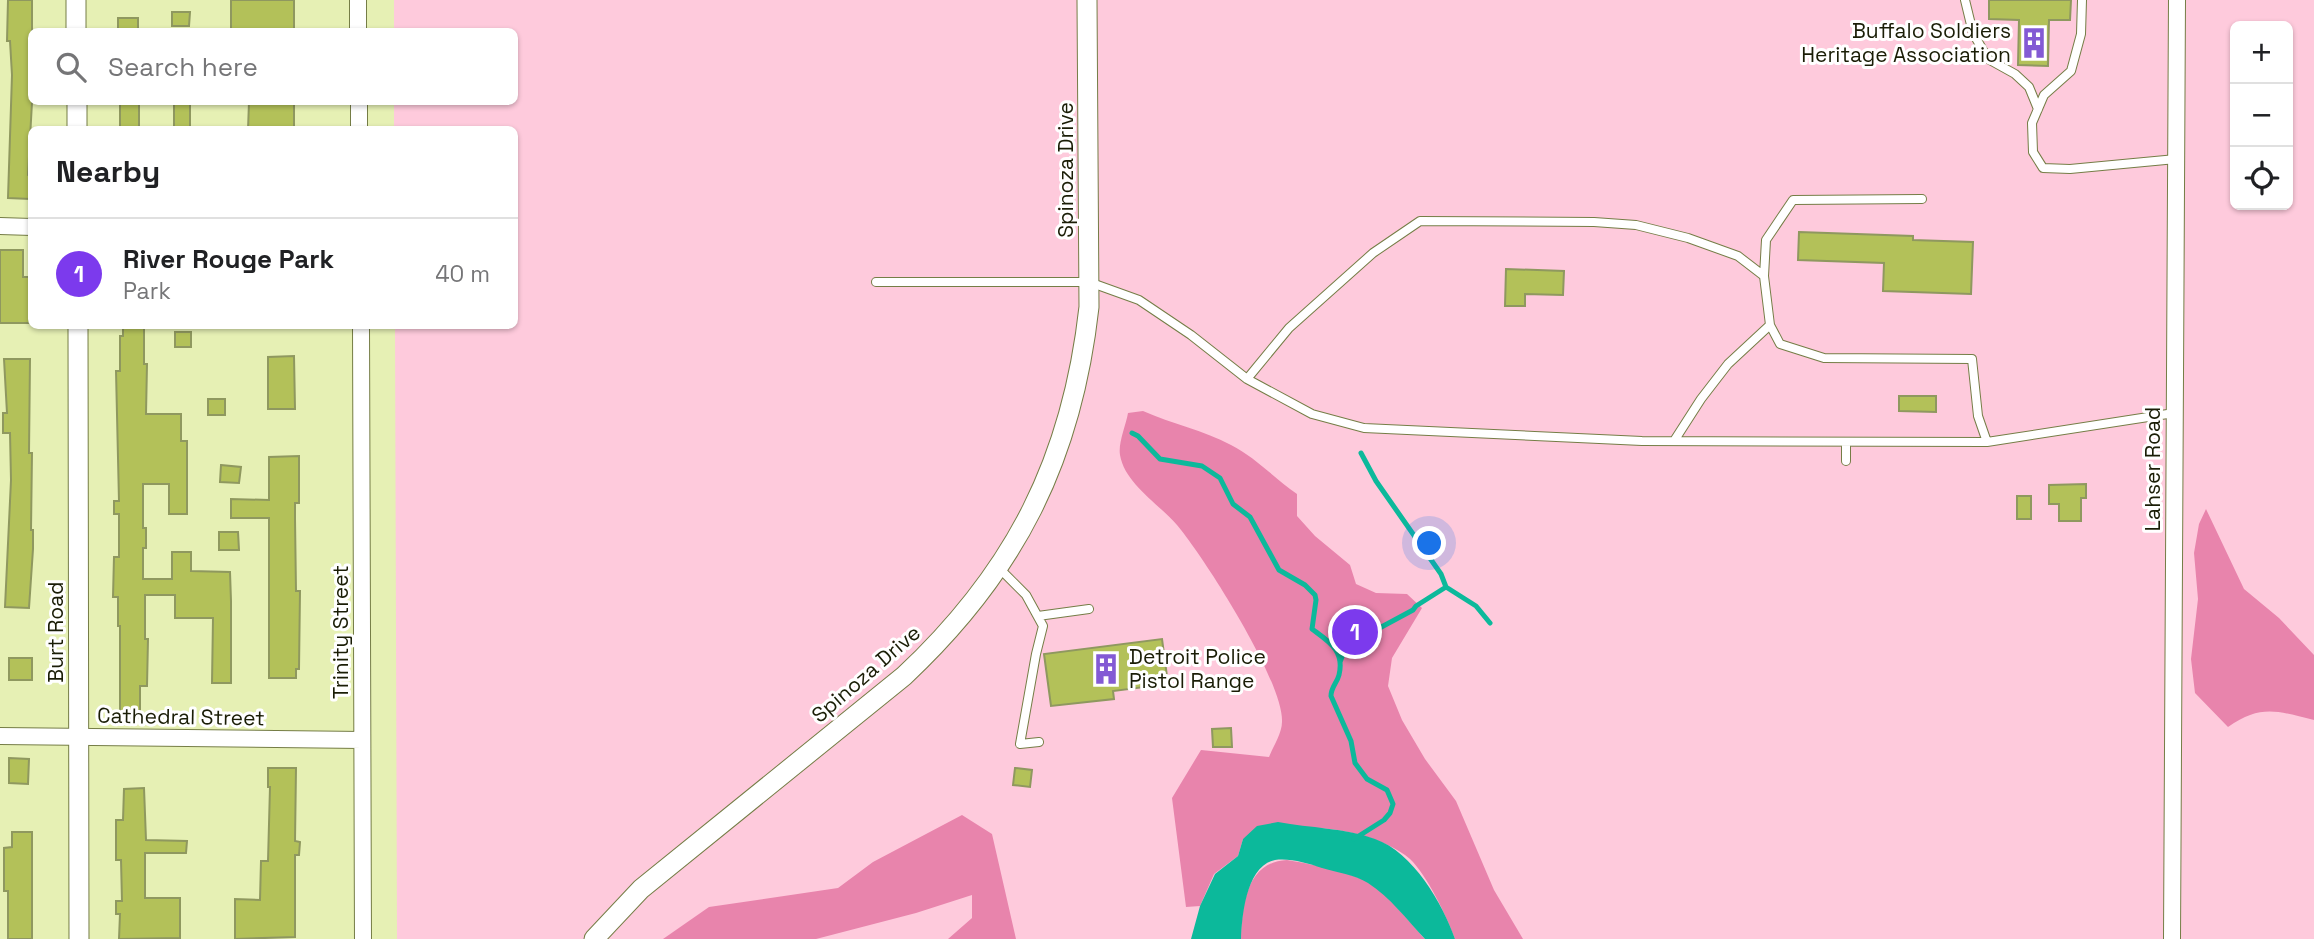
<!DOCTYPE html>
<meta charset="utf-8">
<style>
:root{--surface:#fff;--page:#f6f6f6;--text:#202124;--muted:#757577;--line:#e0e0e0;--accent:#7c3aed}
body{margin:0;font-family:"Space Grotesk",sans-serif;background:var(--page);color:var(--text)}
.controls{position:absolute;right:21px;top:21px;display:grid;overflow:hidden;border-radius:10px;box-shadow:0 2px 5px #0004}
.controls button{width:63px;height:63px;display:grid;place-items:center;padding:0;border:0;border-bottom:2px solid var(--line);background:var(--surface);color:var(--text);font:35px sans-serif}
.you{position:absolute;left:1430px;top:544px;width:24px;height:24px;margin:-18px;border:5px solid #fff;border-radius:50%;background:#1a73e8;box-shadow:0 0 0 10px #1a73e833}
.badge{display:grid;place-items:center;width:46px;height:46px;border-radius:50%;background:var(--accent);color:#fff;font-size:23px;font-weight:700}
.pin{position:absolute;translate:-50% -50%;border:4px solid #fff;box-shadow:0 2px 7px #0006}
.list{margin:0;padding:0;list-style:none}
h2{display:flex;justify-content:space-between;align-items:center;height:91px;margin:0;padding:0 28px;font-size:30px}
h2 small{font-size:23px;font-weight:400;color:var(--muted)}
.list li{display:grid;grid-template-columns:46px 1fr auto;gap:21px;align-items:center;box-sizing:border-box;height:112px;padding:0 28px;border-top:2px solid var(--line)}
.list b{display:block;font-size:26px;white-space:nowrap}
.list p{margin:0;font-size:23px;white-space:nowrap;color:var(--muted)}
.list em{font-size:23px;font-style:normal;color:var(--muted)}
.icon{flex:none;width:38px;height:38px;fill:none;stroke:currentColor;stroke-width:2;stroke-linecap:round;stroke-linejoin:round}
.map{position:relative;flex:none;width:2314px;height:939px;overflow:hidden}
.search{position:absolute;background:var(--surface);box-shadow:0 2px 5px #0004;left:28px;top:28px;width:490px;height:77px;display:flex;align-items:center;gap:18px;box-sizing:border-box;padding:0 24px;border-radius:10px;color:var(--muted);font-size:26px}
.panel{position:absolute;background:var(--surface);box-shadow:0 2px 5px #0004;left:28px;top:126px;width:490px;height:203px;border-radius:10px}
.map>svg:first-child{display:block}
.green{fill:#fecadc;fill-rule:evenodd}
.forest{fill:#e884ac}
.water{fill:#0cb99b}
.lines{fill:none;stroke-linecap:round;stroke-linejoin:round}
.stream{stroke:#0cb99b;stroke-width:5}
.building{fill:#b3c159;stroke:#8f985f;stroke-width:2}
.service-casing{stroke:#757d46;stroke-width:10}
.minor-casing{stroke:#757d46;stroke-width:18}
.tertiary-casing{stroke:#757d46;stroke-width:21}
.service{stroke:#fff;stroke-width:8}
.minor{stroke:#fff;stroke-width:16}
.tertiary{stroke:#fff;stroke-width:19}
.labels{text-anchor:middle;stroke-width:6;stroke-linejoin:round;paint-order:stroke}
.poi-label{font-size:21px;fill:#1a1d06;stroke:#fff;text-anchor:end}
.street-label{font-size:21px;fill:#1a1d06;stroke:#fff}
</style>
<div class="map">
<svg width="2314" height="939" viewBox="0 0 2314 939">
<rect width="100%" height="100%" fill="#e6f0b4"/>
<!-- green -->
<path class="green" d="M394,0H2314V939H397L395,326H514V130L394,129V102H514V32L394,31ZM2235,26H2288V205H2235Z"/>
<!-- forest -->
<path class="forest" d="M1143,411C1172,424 1203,430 1231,445C1255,457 1274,478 1297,494V516L1315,536L1350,565L1356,584L1376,593L1407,594L1422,608L1392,658L1388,686L1402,720L1425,759L1456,801L1494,890L1523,939H1455C1447,917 1427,875 1410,859C1387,839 1343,828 1313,828C1290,829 1265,836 1243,839L1238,856L1214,874L1200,906L1186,907L1172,798L1201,750L1269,757C1273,747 1282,733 1282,722C1284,682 1204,557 1177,525C1159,504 1125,484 1120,455C1118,443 1126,425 1128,413Z
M2206,509L2244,589L2279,618L2314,655V720C2277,711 2261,704 2228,727L2195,693L2191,659L2198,599L2194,553L2199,524Z
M962,815L992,834L1016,939H948L972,918V895L916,913L816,939H663L709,907L838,888L873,862Z
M1287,860C1307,863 1348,872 1366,881C1387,892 1409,922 1425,939H1241C1242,906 1246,862 1287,860Z"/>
<!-- water -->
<path class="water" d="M1278,822C1310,828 1345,828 1375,839C1413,852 1443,904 1455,939H1425C1407,920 1390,897 1368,883C1355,875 1336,872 1322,868C1307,863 1290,858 1275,860C1246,866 1242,916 1241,939H1191L1200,906L1215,874L1238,856L1243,839L1257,826Z"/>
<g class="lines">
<!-- stream -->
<path class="stream" d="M1132,433L1138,436L1160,459L1202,466L1220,478L1233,504L1250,517L1279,570L1305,585L1315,595L1316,600L1312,629C1328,641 1345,650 1339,675C1337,683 1331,687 1331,696L1351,741L1355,763L1367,779L1387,790L1393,804L1390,813L1384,820L1354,839
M1361,453L1376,481L1441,574L1446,587L1476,606L1490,623
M1340,662L1343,654L1361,644L1374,631L1413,610L1416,606L1446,587"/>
</g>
<!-- building -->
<path class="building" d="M8,0H32V102L28,175L30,176V199L8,198L12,75L10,41H7Z
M231,0H294V32H231Z
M1989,0H2071L2070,20H2049L2048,66L2018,65L2019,20L1989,19Z
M172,12H190L189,26H172Z
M118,18H138V32H118Z
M120,102H139V130H120Z
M174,102H190V130H174Z
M249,102H294V130H248Z
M1799,232L1913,236V240L1973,242L1971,294L1883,291L1884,263L1798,260Z
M0,250H23V277H30L32,323H0Z
M1506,269L1564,271L1563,295L1525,294V306H1505Z
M123,326H144V364H147L146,414H181V441H187V514H169V484H143V528H146V548H143V579H172V552H191V571L230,572L231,601V683H212L213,618H175V595H145V639H148L147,686H140V718H120V626H118V597H113L114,557H119V514H114V501H119L116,371H120V336H123Z
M175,332H191V347H175Z
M294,356L295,409H268V357Z
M4,359H30L29,453H32L31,530H33V549L29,608L5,607L11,480L10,433H3V413H7Z
M1899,396H1936V412L1899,411Z
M208,399H225V415H208Z
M299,456V503H295V519L296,591H300L299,669H296V678H269V518H231V499L269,500V457Z
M221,465L241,467L239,483L220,482Z
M2086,484V498H2081V521H2059V504H2049V485Z
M2017,496H2031V519H2017Z
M219,532H238L239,550H219Z
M1162,639L1168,684L1113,691L1114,699L1051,706L1044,654Z
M9,658H32V680H9Z
M1231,728L1232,747H1213L1212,729Z
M9,758L29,759L28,784L9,783Z
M268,768H296L295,841L300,842L299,855H295V937L235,939V899L260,900L261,861H268L270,787H268Z
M1015,768L1032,770L1030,787L1013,785Z
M144,788L146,840L187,841L186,853H145V898H180V938L119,939L120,914H116V901H122L121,860H116V820H123L124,789Z
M12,832H32V939H8V891H4V848L12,847Z"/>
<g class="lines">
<defs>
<path id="service" d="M1965,0L1973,33L1988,59L2015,74L2029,87L2038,109
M2082,0L2081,34L2071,71L2044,95L2032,123L2033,152L2043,168L2070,169L2176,159
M1764,276L1766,240L1793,200L1922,199
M876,282H1089L1139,300L1191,335L1247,379L1312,414L1364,428L1642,441L1987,442L2174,413
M1247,379L1289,328L1373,253L1420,221L1594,222L1636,225L1688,238L1738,256L1764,276L1770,325L1780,344L1824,358L1972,359L1978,416L1987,442
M1674,441L1701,399L1728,364L1770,325
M1846,461V442
M999,568L1026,595L1043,626L1036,654L1020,744L1039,742
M1038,616L1089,609"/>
<path id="minor" d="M358,0V32
M359,102V130
M0,226L32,227
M361,326L363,939
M0,736L362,740
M2172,939L2177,0"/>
<path id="tertiary" d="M76,0V32
M77,102V130
M78,326L79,939
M594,939L641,889L904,676C1016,571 1072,459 1089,307L1087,0"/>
</defs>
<!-- service casing -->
<use href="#service" class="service-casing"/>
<!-- minor casing -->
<use href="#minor" class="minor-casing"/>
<!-- tertiary casing -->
<use href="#tertiary" class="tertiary-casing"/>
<!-- service -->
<use href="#service" class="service"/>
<!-- minor -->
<use href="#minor" class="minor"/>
<!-- tertiary -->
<use href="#tertiary" class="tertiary"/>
</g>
<!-- icons -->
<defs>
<symbol id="building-bare" viewBox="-9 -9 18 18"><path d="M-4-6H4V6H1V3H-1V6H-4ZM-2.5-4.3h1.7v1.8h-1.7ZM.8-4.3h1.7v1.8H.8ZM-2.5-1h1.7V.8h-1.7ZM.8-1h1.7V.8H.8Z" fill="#835ad4" stroke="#fff" stroke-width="2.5" paint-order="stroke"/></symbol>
</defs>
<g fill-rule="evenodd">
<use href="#building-bare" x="2012" y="21" width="44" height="44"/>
<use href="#building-bare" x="1084" y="647" width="44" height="44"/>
</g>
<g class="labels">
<!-- poi labels -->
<g class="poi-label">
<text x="2011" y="38">Buffalo Soldiers<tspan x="2011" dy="24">Heritage Association</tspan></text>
<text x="1129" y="664" text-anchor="start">Detroit Police<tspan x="1129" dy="24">Pistol Range</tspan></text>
</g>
<!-- street labels -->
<g class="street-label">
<text transform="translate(1066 170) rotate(-90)" y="7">Spinoza Drive</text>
<text transform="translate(2153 469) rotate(-90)" y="7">Lahser Road</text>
<text transform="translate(56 632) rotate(-90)" y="7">Burt Road</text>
<text transform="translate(341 632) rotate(-90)" y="7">Trinity Street</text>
<text transform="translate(866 674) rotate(-41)" y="7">Spinoza Drive</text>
<text transform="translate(181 717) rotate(1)" y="7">Cathedral Street</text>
</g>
</g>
</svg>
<div class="controls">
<button>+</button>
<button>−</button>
<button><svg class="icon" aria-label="locate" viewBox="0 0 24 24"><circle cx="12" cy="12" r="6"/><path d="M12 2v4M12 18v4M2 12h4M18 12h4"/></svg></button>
</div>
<div class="you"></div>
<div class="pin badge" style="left:1355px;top:632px">1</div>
<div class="search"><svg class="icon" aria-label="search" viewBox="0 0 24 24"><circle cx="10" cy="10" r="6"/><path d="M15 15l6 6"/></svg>Search here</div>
<section class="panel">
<h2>Nearby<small></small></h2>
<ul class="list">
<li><span class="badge">1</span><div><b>River Rouge Park</b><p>Park</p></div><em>40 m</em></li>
</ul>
</section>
</div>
